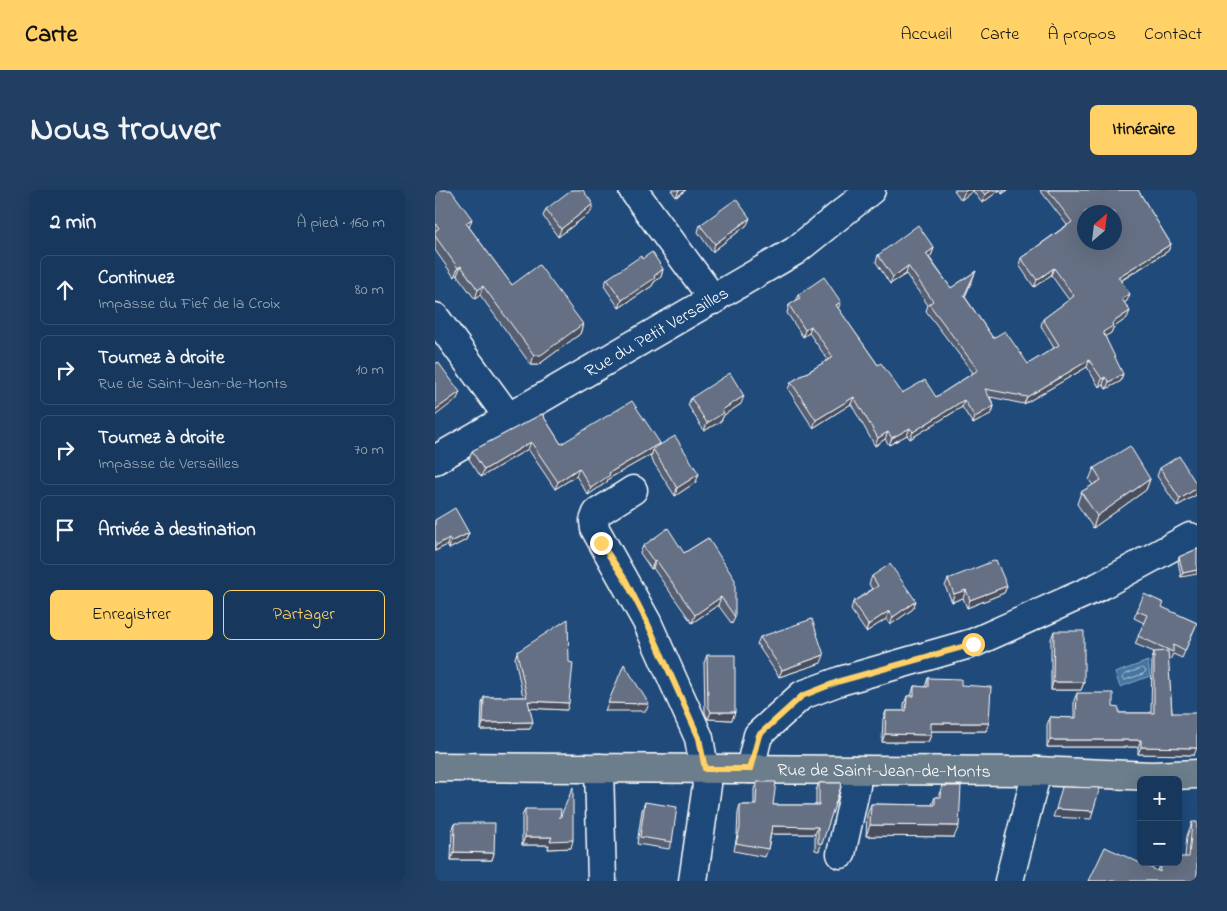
<!DOCTYPE html>
<html lang="fr">
<meta charset="utf-8">
<style>
:root{--surface:#17385c;--page:#203f62;--text:#f1f3f6;--muted:#9eacbb;--line:#365272;--accent:#ffd166}
body{margin:0;font-family:"Indie Flower",sans-serif;background:var(--page);color:var(--text)}
.controls{position:absolute;right:15px;bottom:15px;display:grid;overflow:hidden;border-radius:8px;box-shadow:0 5px 20px #0002}
.controls button{width:45px;height:45px;display:grid;place-items:center;padding:0;border:0;border-bottom:1px solid var(--line);background:var(--surface);color:var(--text);font:25px sans-serif}
.compass{position:absolute;left:642px;top:15px;width:45px;height:45px;border-radius:50%;background:var(--surface);box-shadow:0 5px 20px #0002;rotate:28deg}
.stop{position:absolute;width:15px;height:15px;margin:-11px;border:4px solid #ffd166;border-radius:50%;background:#fff}
.stop.end{background:#ffd166;border-color:#fff;box-shadow:0 1px 5px #0008}
.list{margin:0;padding:0;list-style:none}
h2{display:flex;justify-content:space-between;align-items:center;height:65px;margin:0;padding:0 20px;font-size:21px}
h2 small{font-size:16px;font-weight:400;color:var(--muted)}
.list li{display:grid;grid-template-columns:32px 1fr auto;gap:15px;align-items:center;box-sizing:border-box;height:70px;margin:0 10px 10px;padding:0 10px;border:1px solid var(--line);border-radius:8px}
.list b{display:block;font-size:19px;white-space:nowrap}
.list p{margin:0;font-size:16px;white-space:nowrap;color:var(--muted)}
.list em{font-size:16px;font-style:normal;color:var(--muted)}
.actions{display:flex;gap:10px;padding:15px 20px}
.actions a{flex:1;padding:11px 0;border:1px solid var(--accent);border-radius:8px;text-align:center;font-size:18px;color:var(--accent)}
.actions .main{background:var(--accent);color:#111}
.icon{flex:none;width:28px;height:28px;fill:none;stroke:currentColor;stroke-width:2;stroke-linecap:round;stroke-linejoin:round}
.map{position:relative;flex:none;width:762px;height:691px;overflow:hidden;border-radius:8px}
header{display:flex;align-items:center;gap:30px;box-sizing:border-box;height:70px;padding:0 25px;background:var(--accent);color:#111}
header strong{font-size:24px}
nav{display:flex;gap:28px;margin-inline-start:auto;font-size:18px}
.intro{display:flex;align-items:center;justify-content:space-between;box-sizing:border-box;height:120px;padding:0 30px}
h1{margin:0;font-size:35px}
.button{padding:12px 22px;border-radius:8px;background:var(--accent);color:#111;font-size:18px;font-weight:700}
main{display:flex;gap:30px;padding:0 30px}
aside{flex:1;background:var(--surface);border-radius:8px;box-shadow:0 5px 20px #0002}
.map>svg:first-child{display:block}
.water{fill:#4474a0;stroke:#8facc6}
.lines{fill:none;stroke-linecap:round;stroke-linejoin:round}
.shore{stroke:#b4c7d9;stroke-width:1}
.minor-casing{stroke:#fff;stroke-width:31}
.major-casing{stroke:#fff;stroke-width:31}
.minor{stroke:#1f4a7a;stroke-width:28}
.major{stroke:#6c7d8b;stroke-width:28}
.wall{fill:#575f72;stroke:#fff}
.shaded-wall{fill:#474e5c;stroke:#fff}
.building{fill:#656f84;stroke:#fff;fill-rule:evenodd}
.route{stroke:#ffd166;stroke-width:6}
.labels{text-anchor:middle;stroke-width:5;stroke-linejoin:round;paint-order:stroke}
.street-label{font-size:18px;fill:#fff;stroke:#1f4a7a}
</style>
<header>
<strong>Carte</strong>
<nav><a>Accueil</a><a>Carte</a><a>À propos</a><a>Contact</a></nav>
</header>
<div class="intro"><h1>Nous trouver</h1><a class="button">Itinéraire</a></div>
<main>
<aside>
<h2>2 min<small>À pied · 160 m</small></h2>
<ul class="list">
<li><svg class="icon" aria-label="ahead" viewBox="0 0 24 24"><path d="M12 20V5M6 11l6-6 6 6"/></svg><div><b>Continuez</b><p>Impasse du Fief de la Croix</p></div><em>80 m</em></li>
<li><svg class="icon" aria-label="right" viewBox="0 0 24 24"><path d="M7 20v-9h11M14 6l5 5-5 5"/></svg><div><b>Tournez à droite</b><p>Rue de Saint-Jean-de-Monts</p></div><em>10 m</em></li>
<li><svg class="icon" aria-label="right" viewBox="0 0 24 24"><path d="M7 20v-9h11M14 6l5 5-5 5"/></svg><div><b>Tournez à droite</b><p>Impasse de Versailles</p></div><em>70 m</em></li>
<li><svg class="icon" aria-label="arrive" viewBox="0 0 24 24"><path d="M6 21V4h12l-3 4 3 4H6"/></svg><div><b>Arrivée à destination</b></div></li>
</ul>
<div class="actions"><a class="main">Enregistrer</a><a>Partager</a></div>
</aside>
<div class="map">
<svg width="762" height="691" viewBox="0 0 762 691">
<rect width="100%" height="100%" fill="#1f4a7a"/>
<filter id="ink" filterUnits="userSpaceOnUse"><feTurbulence type="fractalNoise" baseFrequency=".02" numOctaves="2"/><feDisplacementMap in="SourceGraphic" scale="10" xChannelSelector="R" yChannelSelector="G"/><feConvolveMatrix kernelMatrix="1 2 1 2 8 2 1 2 1" color-interpolation-filters="sRGB"/></filter>
<g filter="url(#ink)">
<!-- water -->
<path class="water" d="M713,471L715,486L685,497L680,483Z"/>
<g class="lines">
<!-- shore -->
<path class="shore" d="M708,478L711,481L708,484L690,490L687,489L689,485Z"/>
<defs>
<g id="minor">
<path d="M198,0L279,110"/>
<path d="M0,127L74,228"/>
<path id="s1" d="M0,270L360,61L436,0"/>
<path d="M198,300L162,323L159,331L160,339L212,432L264,548L272,595L258,691"/>
<path d="M164,578L167,691"/>
<path d="M315,579L323,545L367,505L405,491L538,453L663,397L755,347"/>
<path d="M406,664L421,596L419,580"/>
<path d="M574,691L602,581"/>
</g>
<g id="major">
<path id="s2" d="M0,577L602,581L717,586L762,584"/>
</g>
</defs>
<!-- minor casing -->
<use href="#minor" class="minor-casing"/>
<!-- major casing -->
<use href="#major" class="major-casing"/>
<!-- minor -->
<use href="#minor" class="minor"/>
<!-- major -->
<use href="#major" class="major"/>
</g>
<!-- wall -->
<path class="wall" d="M0,0L34,37L77,95L148,134L145,144L103,175H96L45,105L40,109L22,85L19,87L0,60Z
M236,0H251L241,7Z
M519,0H573L567,4L565,0L547,13L538,1L526,10Z
M605,0H703L736,54L733,61L686,91L692,111L689,113L692,128L678,138L676,143L670,146L686,191L671,199L668,195L664,197L652,177L589,214L555,207L559,216L557,223L538,234L527,217L475,249L472,245L454,255L450,249L440,256L416,214L378,238L353,199L356,192L393,170L374,143L368,147L352,123L354,115L361,111L363,105L403,118L443,175L467,203L501,207L538,183L491,121L493,115L471,84L455,94L441,72L443,65L499,58L496,66L494,67L516,98L541,81L530,107L558,148L593,174L619,158L606,136L608,129L634,110L616,85L599,97L584,75L586,68L632,35Z
M111,19L156,22L123,47L108,26Z
M265,35H312L277,62L263,42Z
M207,69L228,79L226,87L219,92L217,96L184,118L169,96L172,89Z
M256,208L306,214L289,225L286,231L269,241L253,215Z
M107,224L126,254L225,253L224,256L261,292L240,306L215,267L217,264L173,289L172,292L153,305L141,286L120,299L93,259L46,287L34,269L37,261Z
M659,278L715,289L711,300L658,338L642,314L646,302L658,295L654,290Z
M725,278L762,295V301L761,305L742,316L722,286Z
M0,330L34,343L31,350L14,359L12,355L0,361Z
M273,348L300,427L297,434L283,415L257,433L218,378L216,379L205,363L208,356L249,363Z
M762,359L746,387L743,371L744,367Z
M437,386L478,419L455,435L451,429L431,442L416,420L418,412L437,399L434,394Z
M513,389L572,396L569,403L532,418L528,408L517,412L510,396Z
M728,418L762,433L747,468L738,464L735,470L733,469L737,523L759,565L703,564V557H612V535L615,527L639,528V510L642,503L678,517L684,523H716L717,469L719,462L700,454L709,433L699,428L702,421Z
M619,441L649,492L646,500H616V449Z
M325,447L386,473L344,487L322,454Z
M82,462L132,520L94,518L95,539L46,540L47,513L49,507H88L80,468Z
M272,465L300,522L297,530L273,529L270,523L269,473Z
M493,488L526,495L554,533L551,541H496V545L493,552H447L448,529L451,521H469V514L472,506H476L479,496L490,497Z
M322,592L338,615H381V600L384,593H407L384,661L380,660V644H336L333,659L330,667L299,661L302,645L303,622L305,615H319V599Z
M507,596L519,647L431,646L432,625L436,614L497,615L500,607H503Z
M210,612L237,652L234,659L202,654L207,620Z
M90,619L125,628L136,658L113,659L114,655H87V626Z
M757,632L762,691H654L723,681L726,672H743L750,667L752,646Z
M20,633L59,663L57,670H16L17,640Z"/>
<!-- shaded-wall -->
<path class="shaded-wall" d="M244,0H251L241,7Z
M532,0H539L538,1L526,10L529,3Z
M557,0H565L547,13L550,5Z
M569,0H573L567,4Z
M158,14L156,22L123,47L126,39Z
M315,28L312,35L277,62L280,54Z
M37,29L34,38L31,33Z
M736,54L733,61L680,94L683,87Z
M499,58L496,66L489,71L491,64Z
M26,76L22,85L19,87L23,78Z
M473,76L471,84L455,94L458,87Z
M619,78L616,85L599,97L602,90Z
M228,79L226,87L219,92L217,96L184,118L187,110Z
M48,96L45,105L40,109L43,100Z
M695,104L692,111L684,116L687,109Z
M406,112L403,119L401,115Z
M695,121L692,128L678,138L676,143L666,149L668,142L677,133Z
M148,134L145,144L103,175H96L99,165Z
M376,136L374,143L368,147L370,140Z
M654,170L652,177L589,214L592,207Z
M688,184L686,191L671,199L674,192Z
M670,187L668,195L664,197L667,189Z
M25,202L22,209L0,226V220Z
M309,206L306,214L289,225L286,231L269,241L272,233L287,220Z
M419,207L416,214L378,238L381,230Z
M529,210L527,217L475,249L478,242Z
M559,216L557,223L538,234L540,227Z
M475,238L472,245L454,255L457,248Z
M453,242L450,249L440,256L443,248Z
M96,252L93,259L46,287L49,280Z
M225,253L222,260L218,259L217,264L173,289L172,292L153,305L156,298L174,283Z
M144,278L141,286L120,299L123,292Z
M264,284L261,292L240,306L242,298Z
M715,289L711,300L658,338L662,326Z
M762,298L761,305L742,316L745,309Z
M34,343L31,350L14,359L16,352Z
M14,348L12,355L0,361V356Z
M221,370L218,378L216,379L219,372Z
M762,380V384L746,387L748,383Z
M572,396L569,403L532,418L535,410Z
M531,400L528,408L517,412L519,404Z
M286,407L283,415L257,433L260,425Z
M481,411L478,419L455,435L458,427Z
M454,421L451,429L431,442L433,435Z
M389,465L386,473L344,487L347,480Z
M618,492H649L646,500H616Z
M93,511L134,513L132,520L90,518Z
M173,513L214,514L211,521H170Z
M276,522H300L297,530L273,529Z
M98,532L95,539L46,540L48,533Z
M496,533H554L551,541H493Z
M450,544L496,545L493,552H447Z
M615,550H706L703,557H612Z
M706,557L762,558L759,565L703,564Z
M621,619L658,621L656,629L618,627Z
M435,635L524,636L519,647L431,646Z
M337,636L383,637L380,644H335Z
M90,647H117L138,650L136,658L113,659L114,655H87Z
M19,662L59,663L57,670H16Z"/>
<!-- building -->
<path class="building" d="M0,0H16L37,29L31,33L77,95L104,75L148,134L106,165H99L48,96L43,100L26,76L23,78L0,46V41L4,38L0,33Z
M136,0H148L158,14L126,39L111,19Z
M546,0H557L550,5Z
M613,0H703L736,54L683,87L695,104L687,109L695,121L677,133L678,136L668,142L688,184L674,192L670,187L667,189L654,170L592,207L550,199L559,216L540,227L529,210L478,242L475,238L457,248L453,242L443,248L419,207L381,230L356,192L398,167L376,136L370,140L354,115L365,108L363,105L389,87L406,112L401,115L443,175L446,173L467,203L490,190L501,207L543,180L494,114L498,111L473,76L458,87L443,65L483,35L499,58L491,64L516,98L541,81L529,106L558,148L570,141L593,174L624,155L608,129L639,106L619,78L602,90L586,68L637,32ZM650,22H680V52H650Z
M301,9L315,28L280,54L265,35Z
M217,62L228,79L219,86L220,88L187,110L172,89L206,66L207,69Z
M3,172L25,202L0,220V174Z
M295,183L309,206L287,220L289,223L272,233L256,208Z
M197,211L225,253L174,283L175,285L156,298L144,278L123,292L96,252L49,280L37,261L107,224L126,254Z
M240,246L264,284L242,298L218,259Z
M695,256L715,289L662,326L646,302L666,290L659,278Z
M744,266L762,295V298L745,309L725,278Z
M20,318L34,343L16,352L14,348L0,356V330Z
M233,338L249,363L273,348L300,390V427L286,407L260,425L221,370L219,372L208,356Z
M762,359V380L748,383L744,367Z
M561,370L572,396L535,410L531,400L519,404L513,389Z
M455,374L481,411L458,427L454,421L433,435L418,412L443,396L437,386Z
M709,404L729,413L727,417L762,433L750,461L738,455V462L703,446L712,425L702,421Z
M133,429L134,472L138,473L134,513L93,511L98,532L48,533L49,507H92L82,462Z
M377,429L389,465L347,480L325,447Z
M619,441H649V492H618Z
M733,461L737,523H762V558L706,557V550H615V527L641,528L642,503H678V517L684,518V523H719V462Z
M272,465H300V522H276L273,516Z
M189,474L214,514L173,513Z
M493,488L526,489V495L556,497L554,533H496V545L450,544L451,521H471L472,506H479V496L493,497Z
M322,592H341L338,615H384V593H407L387,654L383,653V637L337,636L333,659L301,653L305,638V615H321Z
M507,596H526L524,636L435,635L436,614L500,615V607H506Z
M138,597V650L115,651L117,647H90V619H126L125,628Z
M627,597L665,598L658,621L621,619Z
M210,612L242,617L237,652L205,647Z
M757,632H762V691H654L670,657L725,682L727,672H743V667H754Z
M20,633H60L59,663L19,662Z"/>
</g>
<g class="lines" filter="url(#ink)">
<!-- route -->
<path class="route" d="M166,353L191,391L212,432L264,548L270,579H315L324,545L367,506L405,491L538,454"/>
</g>
<g class="labels">
<!-- street labels -->
<g class="street-label">
<text dy="6" stroke="none"><textPath href="#s1" startOffset="256">Rue du Petit Versailles</textPath></text>
<text dy="6" stroke="none"><textPath href="#s2" startOffset="449">Rue de Saint-Jean-de-Monts</textPath></text>
</g>
</g>
</svg>
<div class="controls">
<button>+</button>
<button>−</button>
</div>
<svg class="compass" viewBox="-18 -18 36 36"><path d="M0-13l5 13h-10z" fill="#e53935"/><path d="M0 13l5-13h-10z" fill="#9eacbb"/></svg>
<div class="stop" style="left:538px;top:454px"></div>
<div class="stop end" style="left:166px;top:353px"></div>
</div>
</main>
